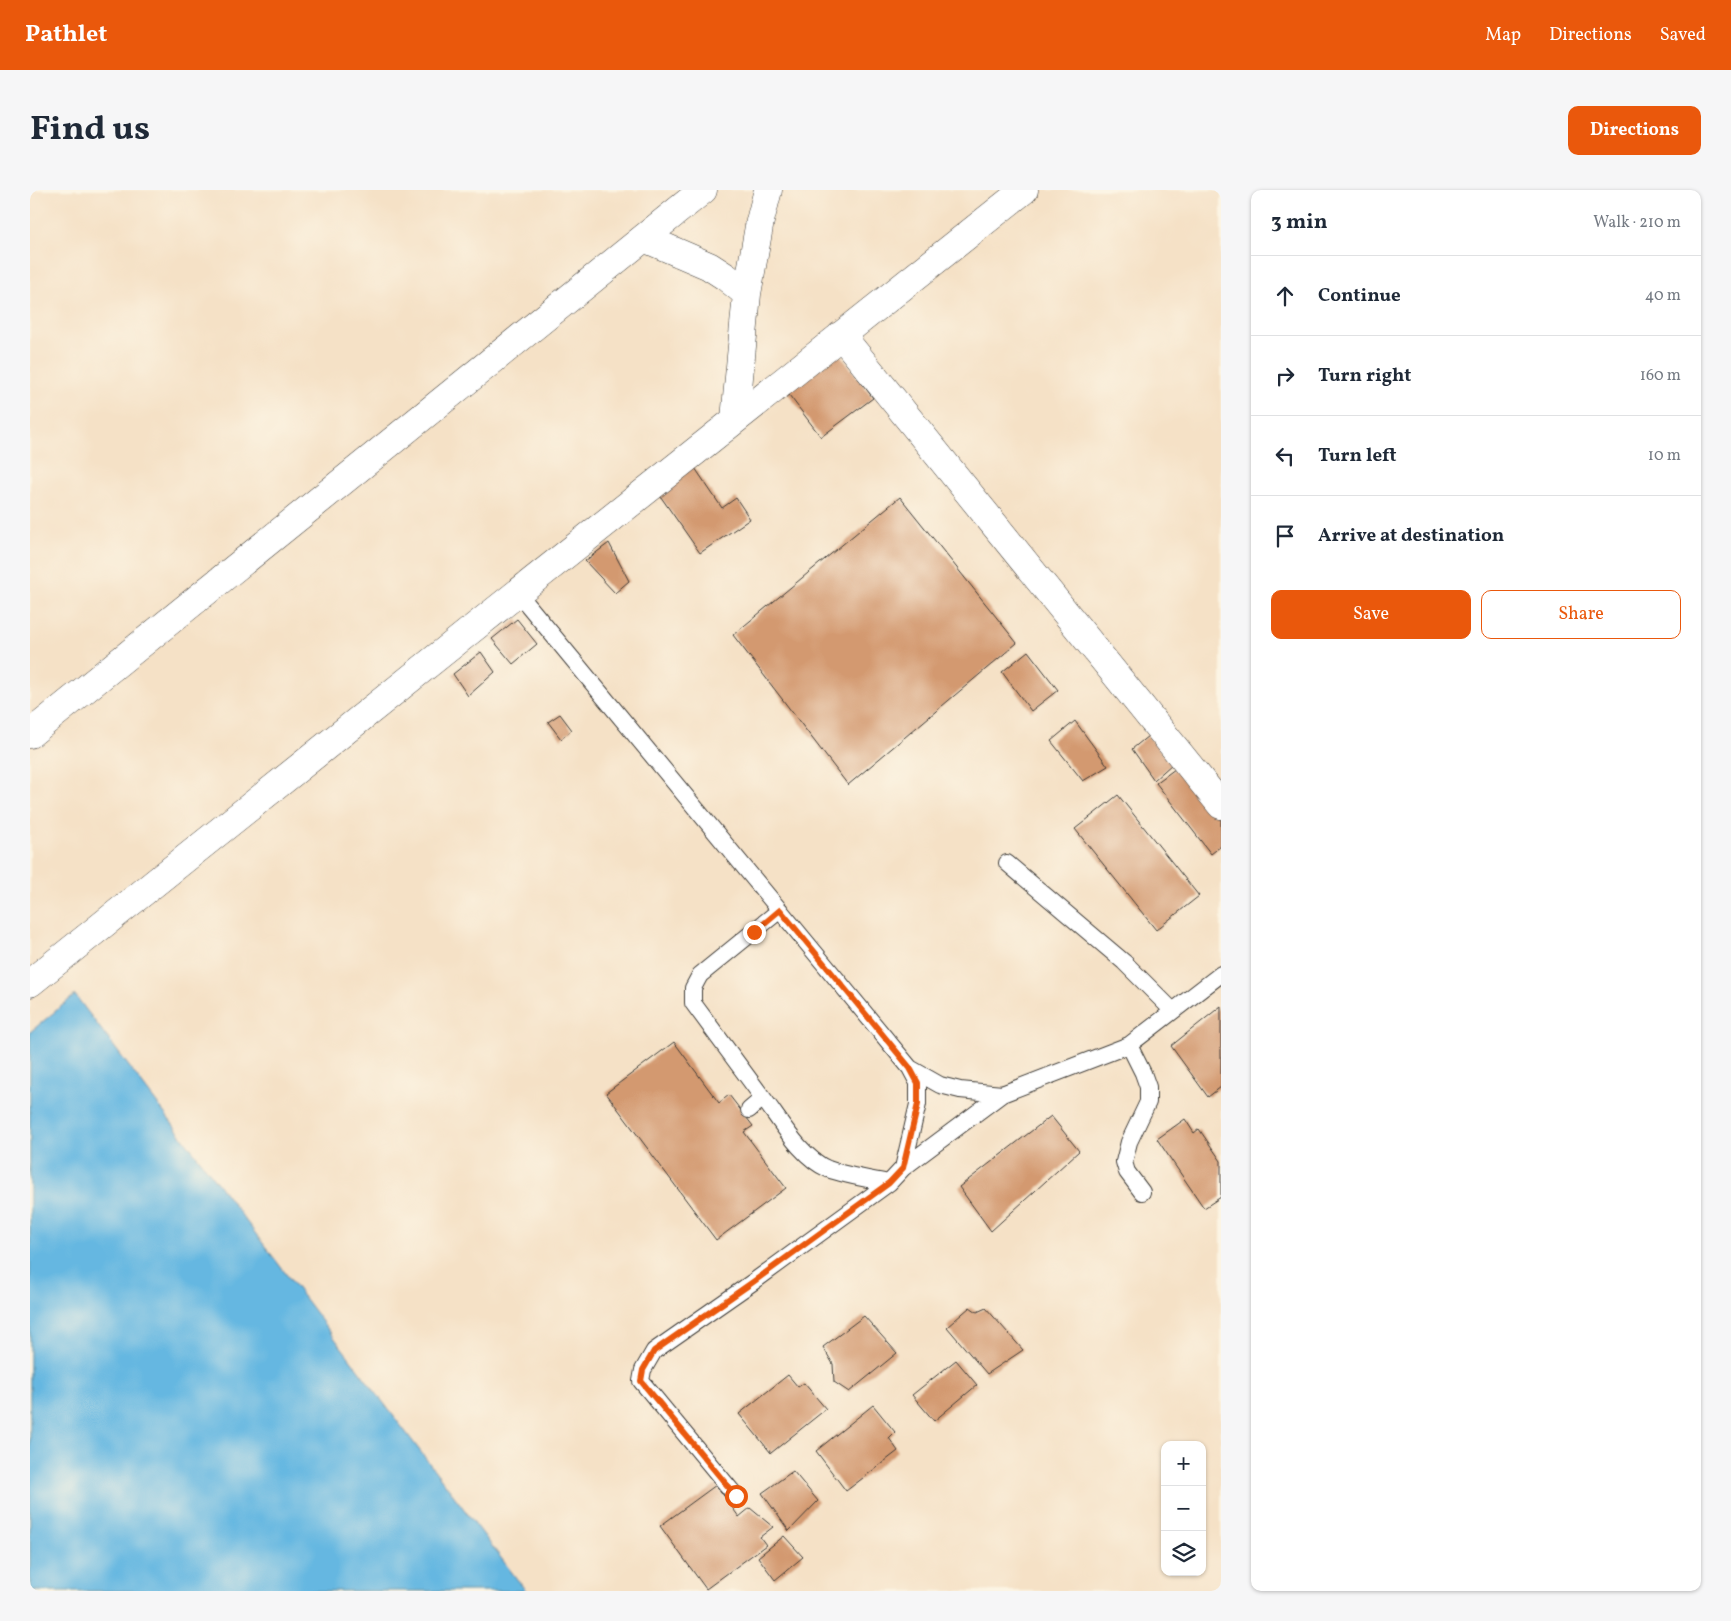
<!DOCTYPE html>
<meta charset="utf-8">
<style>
:root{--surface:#fff;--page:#f6f6f7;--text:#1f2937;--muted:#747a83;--line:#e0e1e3;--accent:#ea580c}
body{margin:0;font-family:Vollkorn,serif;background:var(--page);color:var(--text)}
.controls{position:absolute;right:15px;bottom:15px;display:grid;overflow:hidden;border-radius:10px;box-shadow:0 1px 4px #0004}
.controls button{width:45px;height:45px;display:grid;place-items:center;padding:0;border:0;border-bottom:1px solid var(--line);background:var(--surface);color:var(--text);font:25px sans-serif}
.stop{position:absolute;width:15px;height:15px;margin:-11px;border:4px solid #ea580c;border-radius:50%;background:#fff}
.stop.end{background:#ea580c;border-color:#fff;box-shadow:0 1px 5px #0008}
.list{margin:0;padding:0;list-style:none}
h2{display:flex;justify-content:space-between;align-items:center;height:65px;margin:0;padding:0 20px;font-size:21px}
h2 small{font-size:16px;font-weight:400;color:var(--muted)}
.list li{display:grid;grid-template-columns:32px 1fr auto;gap:15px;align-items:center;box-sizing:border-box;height:80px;padding:0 20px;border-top:1px solid var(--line)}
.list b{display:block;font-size:19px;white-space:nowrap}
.list em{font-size:16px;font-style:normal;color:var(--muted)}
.actions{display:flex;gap:10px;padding:15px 20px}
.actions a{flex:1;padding:11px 0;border:1px solid var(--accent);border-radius:10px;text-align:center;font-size:18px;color:var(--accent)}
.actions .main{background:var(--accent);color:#fff}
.icon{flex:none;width:28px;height:28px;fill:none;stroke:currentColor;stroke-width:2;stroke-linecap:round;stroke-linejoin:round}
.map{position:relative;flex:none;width:1191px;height:1401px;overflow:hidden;border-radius:10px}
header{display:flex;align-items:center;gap:30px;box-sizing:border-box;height:70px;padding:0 25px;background:var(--accent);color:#fff}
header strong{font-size:24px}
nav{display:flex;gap:28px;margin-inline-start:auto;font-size:18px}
.intro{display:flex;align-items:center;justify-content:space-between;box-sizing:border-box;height:120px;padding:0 30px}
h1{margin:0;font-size:35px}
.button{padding:12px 22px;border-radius:10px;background:var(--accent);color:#fff;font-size:18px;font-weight:700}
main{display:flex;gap:30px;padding:0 30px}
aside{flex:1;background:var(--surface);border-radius:10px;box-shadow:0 1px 4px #0004}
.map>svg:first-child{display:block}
.water{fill:#65b7e1;stroke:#406a7e}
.building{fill:#d3996f}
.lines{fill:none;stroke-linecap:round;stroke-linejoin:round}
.service-casing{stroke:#3d3a36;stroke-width:18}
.minor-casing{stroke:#3d3a36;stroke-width:29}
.service{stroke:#fff;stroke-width:16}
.minor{stroke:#fff;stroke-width:28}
.route{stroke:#ea580c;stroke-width:6}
</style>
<header>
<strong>Pathlet</strong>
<nav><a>Map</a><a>Directions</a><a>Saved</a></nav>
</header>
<div class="intro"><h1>Find us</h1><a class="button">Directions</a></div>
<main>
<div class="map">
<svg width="1191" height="1401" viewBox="0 0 1191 1401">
<rect width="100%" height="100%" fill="#fcf5e5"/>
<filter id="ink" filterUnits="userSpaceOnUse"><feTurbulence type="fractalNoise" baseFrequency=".02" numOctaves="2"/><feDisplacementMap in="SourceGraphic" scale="10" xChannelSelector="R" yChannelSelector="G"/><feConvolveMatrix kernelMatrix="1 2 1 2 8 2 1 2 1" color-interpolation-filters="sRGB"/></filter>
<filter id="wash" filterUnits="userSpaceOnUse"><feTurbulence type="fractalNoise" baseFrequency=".0096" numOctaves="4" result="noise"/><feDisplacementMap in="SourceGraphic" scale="20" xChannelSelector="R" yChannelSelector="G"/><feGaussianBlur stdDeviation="1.12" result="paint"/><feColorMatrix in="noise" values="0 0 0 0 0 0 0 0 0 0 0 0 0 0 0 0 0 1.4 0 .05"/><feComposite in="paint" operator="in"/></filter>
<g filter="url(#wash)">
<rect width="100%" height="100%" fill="#f5e1c6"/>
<!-- water -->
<path class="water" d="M45,805L496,1401H0V842Z"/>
<g id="blocks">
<!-- building -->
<path class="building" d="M808,162L843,208L791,247L756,201Z
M663,275L692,318L706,308L720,329L670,363L626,300Z
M870,307L987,453L818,595L703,445Z
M579,353L599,391L585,403L555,371Z
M487,429L507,454L483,474L462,449Z
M998,461L1028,500L1001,521L972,482Z
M451,462L465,482L438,506L423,484Z
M530,524L542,540L531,549L518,532Z
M1045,531L1078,576L1053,591L1021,551Z
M1118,546L1142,574L1124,590L1102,559Z
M1149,576L1191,629V656L1181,664L1126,593Z
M1088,605L1169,706L1126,740L1045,639Z
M1191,816V897L1178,907L1141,856Z
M644,852L689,913L699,905L723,936L714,942L756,998L686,1050L576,903Z
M1021,926L1049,961L961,1041L929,997Z
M1155,929L1164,943L1169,939L1191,971V1007L1174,1018L1127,949Z
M940,1117L947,1122L956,1118L993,1160L957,1184L917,1137Z
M834,1126L867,1163L819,1202L804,1192L803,1174L793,1157Z
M926,1170L947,1195L904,1231L882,1205Z
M758,1185L768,1197L774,1193L796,1219L741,1263L709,1224Z
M843,1215L865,1242L859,1248L868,1261L816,1301L786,1261Z
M763,1281L788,1311L759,1341L732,1303Z
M686,1295L709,1327L720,1318L743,1337L730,1347L736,1355L676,1399L630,1336Z
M754,1346L773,1367L745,1390L728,1367Z"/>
</g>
</g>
<g filter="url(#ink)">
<use href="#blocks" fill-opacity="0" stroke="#3d3a36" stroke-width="1"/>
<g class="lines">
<defs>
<path id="service" d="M488,403L880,878L888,893V914L873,978L972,904L1099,855L1191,784
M977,673L1094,772L1143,821
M1099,855L1113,883L1118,897V912L1099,952L1094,972L1097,982L1112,1002
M880,878L910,895L930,900L972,904
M733,908L663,813V798L670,785L750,720
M719,920L733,908C750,930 771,968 798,979C817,986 839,989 859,993
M706,1306L611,1191L613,1180L624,1161L723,1092L859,993L873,978"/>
<path id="minor" d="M614,48L679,76L696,87L717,104
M811,145L1191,615
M705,229L717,104L730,31L738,0
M0,544L673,0
M0,793L441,440L994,0"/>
</defs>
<!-- service casing -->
<use href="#service" class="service-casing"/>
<!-- minor casing -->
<use href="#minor" class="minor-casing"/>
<!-- service -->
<use href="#service" class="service"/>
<!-- minor -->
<use href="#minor" class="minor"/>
</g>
</g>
<g class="lines" filter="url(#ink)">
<!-- route -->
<path class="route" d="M706,1306L611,1191L613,1180L624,1161L723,1092L859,993L873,978L888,914V893L880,878L750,720L724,742"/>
</g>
</svg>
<div class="controls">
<button>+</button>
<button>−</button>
<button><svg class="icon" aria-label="layers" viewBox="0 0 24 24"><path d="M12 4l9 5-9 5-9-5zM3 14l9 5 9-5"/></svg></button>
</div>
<div class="stop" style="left:706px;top:1306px"></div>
<div class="stop end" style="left:724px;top:742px"></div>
</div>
<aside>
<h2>3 min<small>Walk · 210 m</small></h2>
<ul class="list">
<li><svg class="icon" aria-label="ahead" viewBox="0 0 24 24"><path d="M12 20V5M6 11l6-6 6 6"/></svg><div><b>Continue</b></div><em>40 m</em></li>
<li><svg class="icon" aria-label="right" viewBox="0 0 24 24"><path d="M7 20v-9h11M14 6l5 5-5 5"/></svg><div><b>Turn right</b></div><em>160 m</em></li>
<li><svg class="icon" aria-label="left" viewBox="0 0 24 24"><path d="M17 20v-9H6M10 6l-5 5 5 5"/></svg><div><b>Turn left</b></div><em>10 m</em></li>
<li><svg class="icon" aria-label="arrive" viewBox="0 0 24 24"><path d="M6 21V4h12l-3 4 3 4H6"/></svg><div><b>Arrive at destination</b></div></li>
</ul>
<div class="actions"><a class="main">Save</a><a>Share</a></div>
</aside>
</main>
